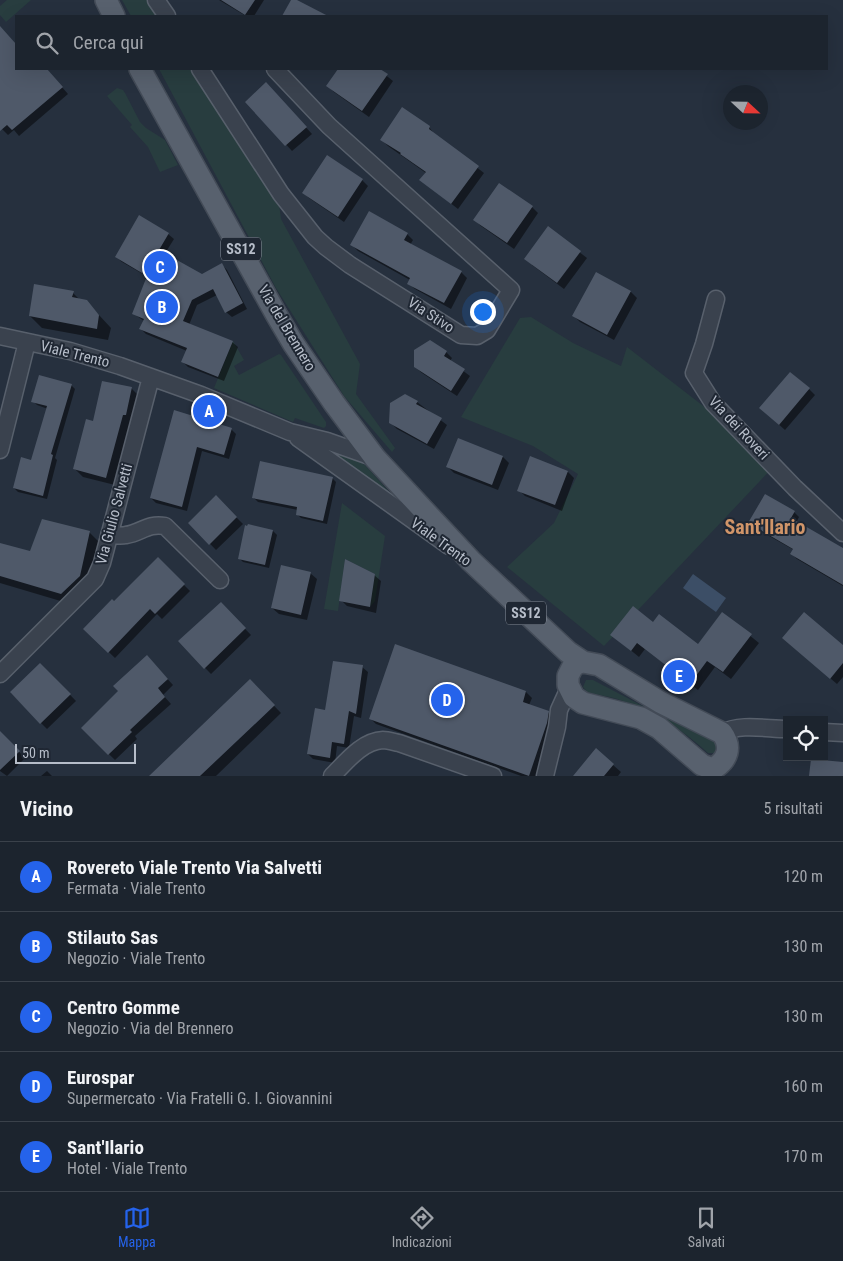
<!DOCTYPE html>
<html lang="it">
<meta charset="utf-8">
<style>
:root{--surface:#1c242e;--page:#252c36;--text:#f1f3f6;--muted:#a0a4aa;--line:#3a414a;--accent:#2563eb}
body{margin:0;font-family:"Roboto Condensed",sans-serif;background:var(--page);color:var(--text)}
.controls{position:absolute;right:15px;bottom:15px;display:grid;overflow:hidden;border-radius:0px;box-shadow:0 5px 20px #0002}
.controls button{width:45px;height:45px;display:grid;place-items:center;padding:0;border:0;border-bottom:1px solid var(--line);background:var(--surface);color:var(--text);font:25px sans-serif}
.compass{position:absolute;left:723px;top:85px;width:45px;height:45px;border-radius:50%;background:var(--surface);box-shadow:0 5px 20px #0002;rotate:112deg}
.scale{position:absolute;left:15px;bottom:12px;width:121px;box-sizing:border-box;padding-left:5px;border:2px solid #b6bdc9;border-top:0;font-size:14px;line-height:18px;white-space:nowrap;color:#b6bdc9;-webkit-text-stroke:4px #1f2733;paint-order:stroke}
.you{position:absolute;left:482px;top:311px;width:18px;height:18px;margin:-12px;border:4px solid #fff;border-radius:50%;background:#1a73e8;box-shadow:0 0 0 8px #1a73e833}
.badge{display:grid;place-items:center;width:32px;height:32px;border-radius:50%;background:var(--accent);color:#fff;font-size:16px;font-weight:700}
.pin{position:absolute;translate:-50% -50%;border:2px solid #fff;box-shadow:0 1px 5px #0006}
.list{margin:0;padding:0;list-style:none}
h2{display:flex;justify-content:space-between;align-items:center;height:65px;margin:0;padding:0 20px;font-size:21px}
h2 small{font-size:16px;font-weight:400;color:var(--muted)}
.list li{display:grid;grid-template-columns:32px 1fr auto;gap:15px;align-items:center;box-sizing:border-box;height:70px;padding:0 20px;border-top:1px solid var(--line)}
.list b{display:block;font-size:19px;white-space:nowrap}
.list p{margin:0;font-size:16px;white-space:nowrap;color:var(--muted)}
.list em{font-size:16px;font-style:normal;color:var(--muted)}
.icon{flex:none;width:28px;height:28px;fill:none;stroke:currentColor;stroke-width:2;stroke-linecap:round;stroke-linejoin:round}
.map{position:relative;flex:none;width:843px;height:776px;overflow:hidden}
.search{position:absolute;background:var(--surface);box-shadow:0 5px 20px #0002;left:15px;right:15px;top:15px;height:55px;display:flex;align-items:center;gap:12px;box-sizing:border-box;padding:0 18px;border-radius:0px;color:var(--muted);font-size:19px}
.sheet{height:415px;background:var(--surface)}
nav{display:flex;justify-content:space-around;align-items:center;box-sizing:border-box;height:70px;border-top:1px solid var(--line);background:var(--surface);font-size:14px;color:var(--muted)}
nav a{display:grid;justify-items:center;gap:2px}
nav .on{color:var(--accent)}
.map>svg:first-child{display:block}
.green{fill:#283d3f}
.water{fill:#3c4e66}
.shadow{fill:#0007}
.building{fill:#4f5969}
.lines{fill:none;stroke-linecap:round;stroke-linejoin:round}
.minor-casing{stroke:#58606c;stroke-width:19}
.major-casing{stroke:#434b57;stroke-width:24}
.minor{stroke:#3a424e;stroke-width:16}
.major{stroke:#58616e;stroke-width:21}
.labels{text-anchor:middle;stroke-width:4;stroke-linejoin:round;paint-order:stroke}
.shield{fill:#1f2733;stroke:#89909c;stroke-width:1}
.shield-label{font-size:14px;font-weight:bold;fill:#b6bdc9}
.street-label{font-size:15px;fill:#b6bdc9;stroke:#1f2733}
.district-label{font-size:20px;font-weight:bold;fill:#d19569;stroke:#1f2733}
</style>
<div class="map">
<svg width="843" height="776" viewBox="0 0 843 776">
<rect width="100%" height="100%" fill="#26303e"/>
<!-- green -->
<path class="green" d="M7,0H31L6,22L0,15V6Z
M122,0H149L161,16H131Z
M159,69H196L278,196L281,219L360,364L356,394L395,448L392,452L344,396L276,288Z
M117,88L123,90L125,93L140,122L146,128L165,140L178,165L160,172L148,147L130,127L132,125L107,96Z
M531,317L573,343L621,366L627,347L777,463L604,646L507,567L554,523L578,474L533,446L461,417L520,318Z
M233,341L244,360L234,366L239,375L279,354L281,355L326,422V426L324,428L321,427L295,418L293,422L214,388Z
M321,444L365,465L401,505Z
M342,503L385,536L375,601L370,607L375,574L345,559L338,611L324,609Z
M586,680H593L658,714L715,740L718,746L714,753H708C682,729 652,710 617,699C607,696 597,695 587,692L583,687Z"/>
<!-- water -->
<path class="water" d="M693,574L726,598L716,612L683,588Z"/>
<!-- shadow -->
<path class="shadow" d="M219,0H264L254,16H246Z
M0,27L16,45V69H46L68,94L19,136L14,130L8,135L0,127Z
M340,69H378L393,81L369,117L334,92L328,86Z
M272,90L312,134L292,151L247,102Z
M429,127L435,135L484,173L458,209L421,180L426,173L388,146L382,140Z
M362,180L368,186L344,222L309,198L303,192Z
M532,207L538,213L514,249L481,226L475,220Z
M548,228L587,258L564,289L532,265Z
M168,234L174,239L164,255L202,276L222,265L227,270L247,309L232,317L226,312L217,295L197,305L189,325L232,342L238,347L224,381L188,367L182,361L187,351L146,334L141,329L144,321L134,314L148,277L122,262L116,257Z
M407,234L413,240L410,245L461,272L467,278L451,309L415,289L408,283L410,280L358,251L352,245Z
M597,274L631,292L637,298L614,340L580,322L574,316Z
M73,293L80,300L86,301L111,328L108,340L42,328L30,316Z
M446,352L452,358L450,361L470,376L457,396L422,373L415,367Z
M71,385L75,389L55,458L57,460L47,499L18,492L14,488L32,462L48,409L37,405L33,401Z
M131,388L140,397L115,485L83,477L74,468L94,423Z
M809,389L815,395L785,430L767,414Z
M417,402L447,425L434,449L397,429L391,423Z
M175,412L231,429L236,434L229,459L202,451L187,511L156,503L151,498Z
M503,457L509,463L498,490L454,473L448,467Z
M531,458L568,472L574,478L562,511L525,496L519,490Z
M332,478L336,482L327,524L301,518L297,514L298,510L258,502L254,498Z
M216,497L243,524L216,550L190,523Z
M794,512L799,517L796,523L843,550V586L797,559L792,554L794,550L755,528L750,523Z
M273,531L277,535L269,568L243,562L239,558Z
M89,532L101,544L91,588L74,605L0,583V544L31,552Z
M158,559L190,591L162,619L157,614L115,658L85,629Z
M310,573L317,579L307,620L279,614L272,608Z
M374,575L381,581L376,613L347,606L341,600Z
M221,604L251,635L211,674L180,642Z
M722,613L759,643L731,679L715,667L698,690L645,649L639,657L612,635L653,623L698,645Z
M790,644L843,647V677L837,684Z
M153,663L173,685L163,695L171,704L135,736L137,739L115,760L82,728Z
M40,664L76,701L47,729L11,693Z
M362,667L368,672L361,718L354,716L349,748L337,746L335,763L313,759L308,754L326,712Z
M250,681L281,713L216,776H150Z
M526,692L532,698L529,705L548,712L554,718L553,730L537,776H521L376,724L370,718Z
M0,732L25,758L7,776L0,771Z
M613,765L621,772L618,776H575Z
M47,771L52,776H41Z"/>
<!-- building -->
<path class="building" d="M221,0H255L245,15Z
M291,0H297L328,16H282Z
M0,26L16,44V69H47L63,87L12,130L7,125L0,131Z
M338,69H380L388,74L362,111L326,86Z
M266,82L307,127L285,146L245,102Z
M402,107L430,126L429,129L479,166L451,204L419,180L426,172L400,154L401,153L380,140Z
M327,155L363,179L338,217L302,193Z
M499,183L533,206L507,243L473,220Z
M369,211L408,233L404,240L462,271L444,303L407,284L410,278L350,245Z
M139,215L169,233L159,250L202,274L222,263L243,303L225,313L213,289L192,300L183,321L233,341L218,377L181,362L187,348L139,329L144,319L132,314L147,276L115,257Z
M548,226L581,251L557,283L524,259Z
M596,272L631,291L607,335L572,316Z
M34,284L74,291L72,297L87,300L99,315L97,329L29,316Z
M430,340L447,351L444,356L465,369L451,391L414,367V350Z
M790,372L810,388L779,425L759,408Z
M39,375L72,384L51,454L53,455L43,496L13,488L21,457L31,460L47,406L31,402Z
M102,381L132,387L126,415H123L106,478L73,469L86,419L93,421Z
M405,394L418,401L416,404L442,418L427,444L389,423L390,403Z
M174,410L232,428L224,455L197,447L182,507L150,498Z
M458,438L503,456L492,485L446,467Z
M530,456L568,471L555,505L517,491Z
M260,461L333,477L323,521L296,515L297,507L252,498Z
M765,494L795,511L791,518L843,548V585L790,554L793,549L748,523Z
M216,495L237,517L209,545L188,523Z
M42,519L90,531L80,576L61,594L0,576V543L30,551Z
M248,524L273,530L265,565L238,559L245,525L247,526Z
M158,557L185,584L155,614L150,609L108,653L83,629L112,599L114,601Z
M345,559L375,574L370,607L339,601Z
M281,565L311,572L301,615L271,608Z
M221,602L246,628L204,669L178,641Z
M633,606L653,622L659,614L698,644L722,612L752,634L723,672L707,661L690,684L637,643L631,651L610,635Z
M804,612L843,645V663L830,679L782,638Z
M395,644L526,691L523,702L549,711L547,723L529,776L369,719Z
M147,655L168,679L158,688L165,697L130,730L132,732L108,755L81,728L118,691L113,686Z
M333,661L363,665L356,714L349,711L344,744L332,742L330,758L307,754L315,708L325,710Z
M40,663L71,694L40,724L10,692Z
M250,679L275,705L200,776H149Z
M0,731L20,751L0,770Z
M596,748L614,764L604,776H573Z
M811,759L843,762V776H809Z"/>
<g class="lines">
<defs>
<path id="minor" d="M156,0L167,16
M200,69L281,194L315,237L326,247L350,265L461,335L477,336L487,330L511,290L329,126L275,69
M716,299L704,344L694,373L713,403L795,488L843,533
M0,336L70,351L120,366L201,395L290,432L327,441L375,458
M298,438L449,546
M0,450L27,342
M109,535C115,535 121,536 126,535C141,533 147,523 165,526L220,580
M0,674L95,579L102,563L151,377
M824,732L843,733
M722,733C740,723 767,729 787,729
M332,776C346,762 362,741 383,740C388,740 394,742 399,743L493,776
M545,776L557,727L559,710L569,688"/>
<path id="major" d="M106,0L114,16
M140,69L276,314L293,343L334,403L375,458L471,561L568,652L583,662
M583,662L599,665L660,702L722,733C732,747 728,760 713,769L702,765L659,728L641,718L583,703L574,697L568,685V676L572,668L576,664Z"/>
</defs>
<!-- minor casing -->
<use href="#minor" class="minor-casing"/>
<!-- major casing -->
<use href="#major" class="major-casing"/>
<!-- minor -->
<use href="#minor" class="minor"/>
<!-- major -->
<use href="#major" class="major"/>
</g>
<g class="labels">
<!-- shield labels -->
<g class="shield">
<rect x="221" y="237.5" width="40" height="23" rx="4"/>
<rect x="506" y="601.5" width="40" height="23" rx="4"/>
</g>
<g class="shield-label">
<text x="241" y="254">SS12</text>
<text x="526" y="618">SS12</text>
</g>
<!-- street labels -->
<g class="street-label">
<text transform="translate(431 315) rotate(33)" y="5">Via Stivo</text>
<text transform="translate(287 328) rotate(59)" y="5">Via del Brennero</text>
<text transform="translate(75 354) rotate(14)" y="5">Viale Trento</text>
<text transform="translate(739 428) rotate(47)" y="5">Via dei Roveri</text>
<text transform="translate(114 514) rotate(-75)" y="5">Via Giulio Salvetti</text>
<text transform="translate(441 542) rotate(36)" y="5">Viale Trento</text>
</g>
<!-- district labels -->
<g class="district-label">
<text x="765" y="534">Sant'Ilario</text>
</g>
</g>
</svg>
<div class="controls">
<button><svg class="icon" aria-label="locate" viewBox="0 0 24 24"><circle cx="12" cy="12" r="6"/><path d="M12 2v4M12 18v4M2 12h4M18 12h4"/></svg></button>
</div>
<svg class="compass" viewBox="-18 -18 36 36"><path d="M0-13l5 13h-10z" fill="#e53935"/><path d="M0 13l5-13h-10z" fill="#a0a4aa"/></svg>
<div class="scale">50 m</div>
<div class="you"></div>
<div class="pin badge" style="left:209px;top:411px">A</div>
<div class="pin badge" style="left:162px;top:307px">B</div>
<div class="pin badge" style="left:160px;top:267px">C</div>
<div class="pin badge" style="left:447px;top:700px">D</div>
<div class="pin badge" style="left:679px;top:676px">E</div>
<div class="search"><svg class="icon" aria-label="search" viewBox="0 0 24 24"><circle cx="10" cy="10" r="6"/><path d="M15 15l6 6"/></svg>Cerca qui</div>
</div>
<section class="sheet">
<h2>Vicino<small>5 risultati</small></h2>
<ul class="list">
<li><span class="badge">A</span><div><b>Rovereto Viale Trento Via Salvetti</b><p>Fermata · Viale Trento</p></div><em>120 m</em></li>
<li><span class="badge">B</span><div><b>Stilauto Sas</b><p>Negozio · Viale Trento</p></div><em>130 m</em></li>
<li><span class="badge">C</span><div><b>Centro Gomme</b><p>Negozio · Via del Brennero</p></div><em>130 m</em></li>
<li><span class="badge">D</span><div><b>Eurospar</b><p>Supermercato · Via Fratelli G. I. Giovannini</p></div><em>160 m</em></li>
<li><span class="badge">E</span><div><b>Sant'Ilario</b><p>Hotel · Viale Trento</p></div><em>170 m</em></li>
</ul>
</section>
<nav>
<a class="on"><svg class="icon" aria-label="map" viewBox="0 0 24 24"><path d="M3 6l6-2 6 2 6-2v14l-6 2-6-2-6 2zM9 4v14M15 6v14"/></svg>Mappa</a>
<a><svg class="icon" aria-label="directions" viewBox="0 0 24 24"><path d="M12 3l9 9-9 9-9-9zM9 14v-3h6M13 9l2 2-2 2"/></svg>Indicazioni</a>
<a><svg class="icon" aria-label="saved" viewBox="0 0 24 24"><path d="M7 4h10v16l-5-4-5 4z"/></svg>Salvati</a>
</nav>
